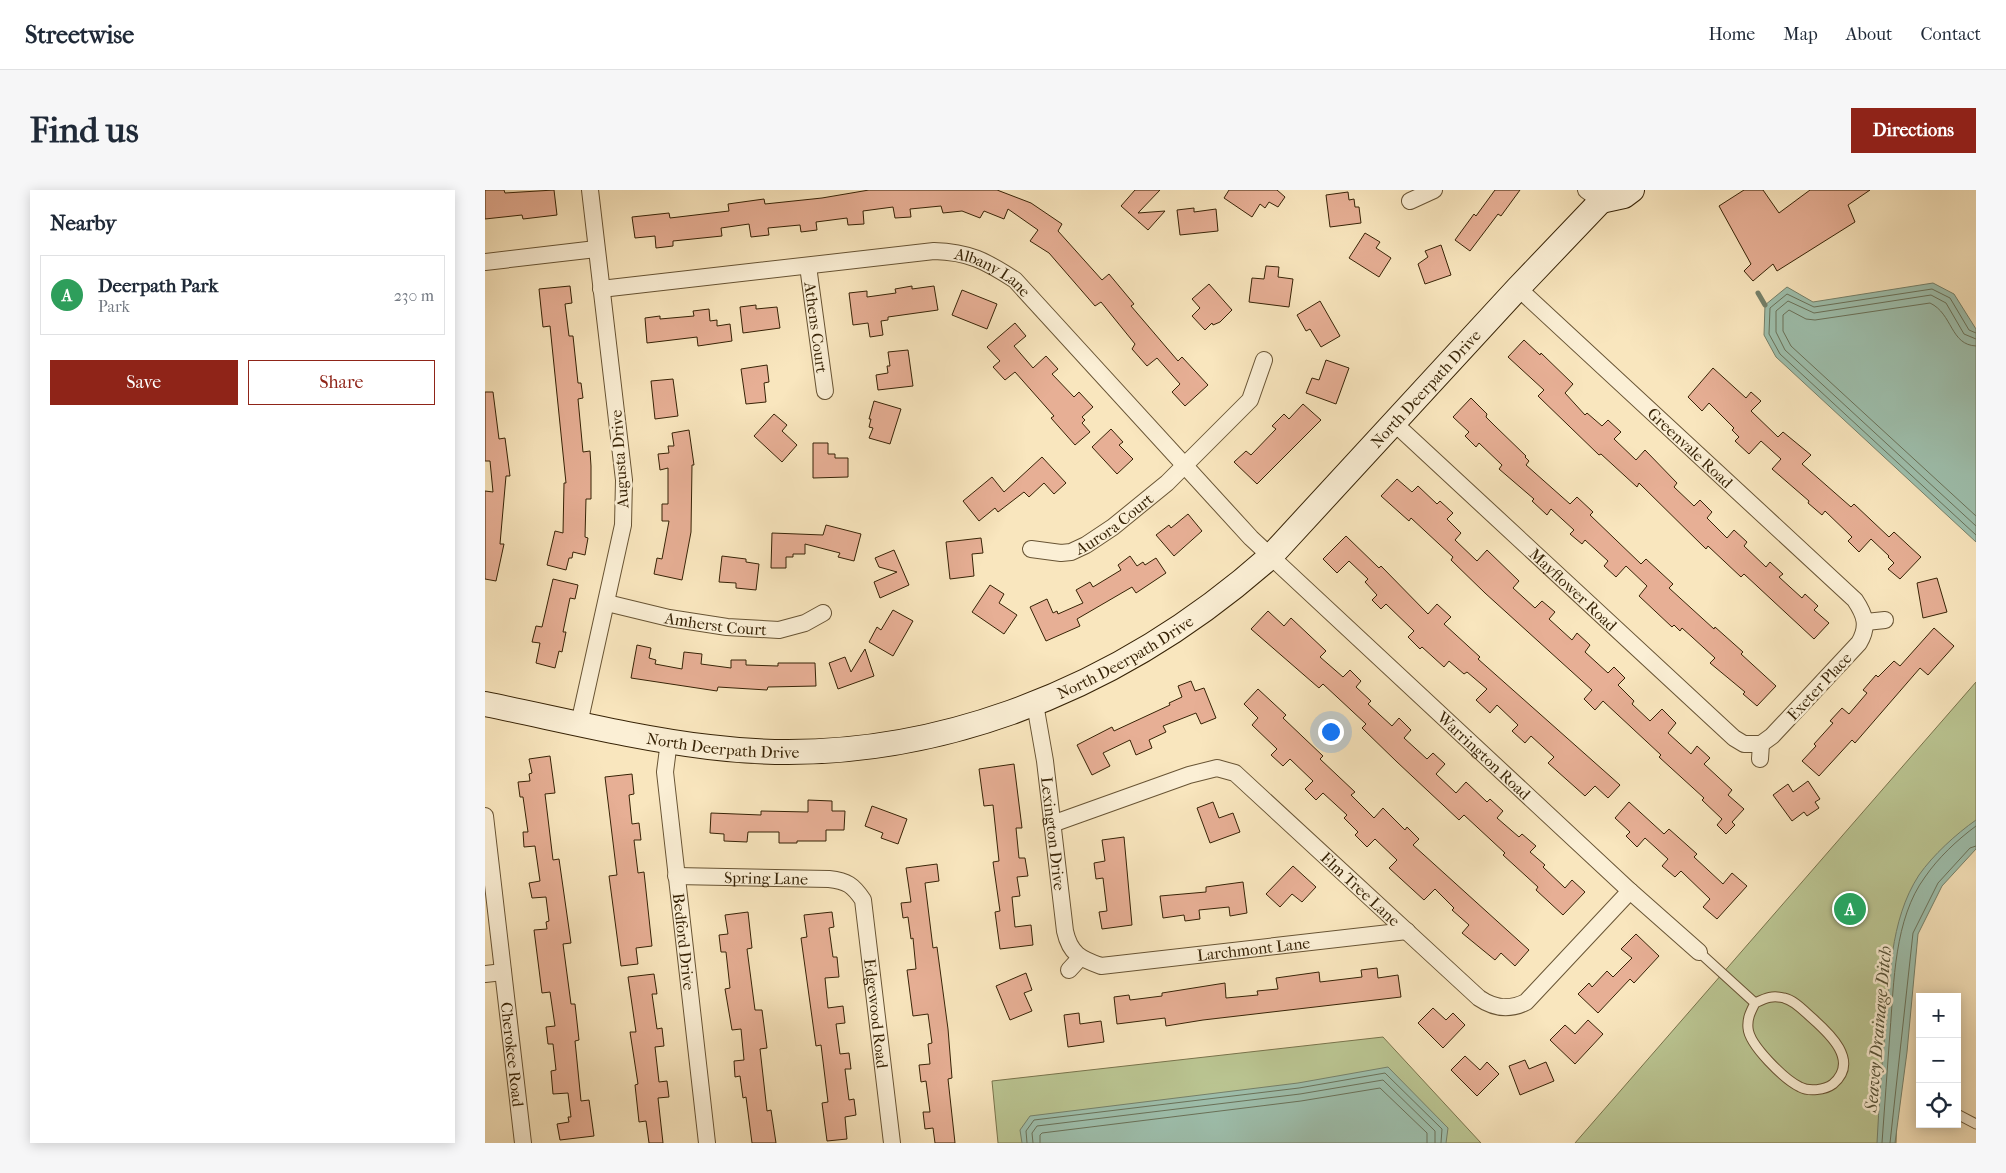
<!DOCTYPE html>
<meta charset="utf-8">
<style>
:root{--surface:#fff;--page:#f6f6f7;--text:#1f2937;--muted:#747a83;--line:#e0e1e3;--accent:#8f2418}
body{margin:0;font-family:"IM FELL French Canon",serif;background:var(--page);color:var(--text)}
.controls{position:absolute;right:15px;bottom:15px;display:grid;overflow:hidden;border-radius:0px;box-shadow:0 2px 12px #0003}
.controls button{width:45px;height:45px;display:grid;place-items:center;padding:0;border:0;border-bottom:1px solid var(--line);background:var(--surface);color:var(--text);font:25px sans-serif}
.you{position:absolute;left:845px;top:541px;width:18px;height:18px;margin:-12px;border:4px solid #fff;border-radius:50%;background:#1a73e8;box-shadow:0 0 0 8px #1a73e833}
.badge{display:grid;place-items:center;width:32px;height:32px;border-radius:50%;background:var(--accent);color:#fff;font-size:16px;font-weight:700}
.pin{position:absolute;translate:-50% -50%;border:2px solid #fff;box-shadow:0 1px 5px #0006}
.list{margin:0;padding:0;list-style:none}
h2{display:flex;justify-content:space-between;align-items:center;height:65px;margin:0;padding:0 20px;font-size:21px}
h2 small{font-size:16px;font-weight:400;color:var(--muted)}
.list li{display:grid;grid-template-columns:32px 1fr auto;gap:15px;align-items:center;box-sizing:border-box;height:80px;margin:0 10px 10px;padding:0 10px;border:1px solid var(--line);border-radius:0px}
.list b{display:block;font-size:19px;white-space:nowrap}
.list p{margin:0;font-size:16px;white-space:nowrap;color:var(--muted)}
.list em{font-size:16px;font-style:normal;color:var(--muted)}
.actions{display:flex;gap:10px;padding:15px 20px}
.actions a{flex:1;padding:11px 0;border:1px solid var(--accent);border-radius:0px;text-align:center;font-size:18px;color:var(--accent)}
.actions .main{background:var(--accent);color:#fff}
.icon{flex:none;width:28px;height:28px;fill:none;stroke:currentColor;stroke-width:2;stroke-linecap:round;stroke-linejoin:round}
.map{position:relative;flex:none;width:1491px;height:953px;overflow:hidden;border-radius:0px}
header{display:flex;align-items:center;gap:30px;box-sizing:border-box;height:70px;padding:0 25px;background:var(--surface);border-bottom:1px solid var(--line)}
header strong{font-size:24px}
nav{display:flex;gap:28px;margin-inline-start:auto;font-size:18px}
.intro{display:flex;align-items:center;justify-content:space-between;box-sizing:border-box;height:120px;padding:0 30px}
h1{margin:0;font-size:35px}
.button{padding:12px 22px;border-radius:0px;background:var(--accent);color:#fff;font-size:18px;font-weight:700}
main{display:flex;gap:30px;padding:0 30px}
aside{flex:1;background:var(--surface);border-radius:0px;box-shadow:0 2px 12px #0003}
.map>svg:first-child{display:block}
.green{fill:#bbc693;stroke:#79744c}
.water{fill:#9ec0ae;stroke:#75816b}
.lines{fill:none;stroke-linecap:round;stroke-linejoin:round}
.shore{stroke:#6a725a;stroke-width:1}
.stream{stroke:#75816b;stroke-width:5}
.building{fill:#e7af95;stroke:#372306}
.lane-casing{stroke:#685434;stroke-width:11}
.street-casing{stroke:#685434;stroke-width:18}
.secondary-casing{stroke:#372306;stroke-width:26}
.lane{stroke:#fbefd5;stroke-width:9}
.street{stroke:#fbefd5;stroke-width:16}
.secondary{stroke:#fbefd5;stroke-width:24}
.labels{text-anchor:middle;stroke-width:5;stroke-linejoin:round;paint-order:stroke}
.street-label{font-size:16px;fill:#372306;stroke:#fbefd5}
.water-label{font-size:18px;font-style:italic;fill:#565238;stroke:#fbefd5}
</style>
<header>
<strong>Streetwise</strong>
<nav><a>Home</a><a>Map</a><a>About</a><a>Contact</a></nav>
</header>
<div class="intro"><h1>Find us</h1><a class="button">Directions</a></div>
<main>
<aside>
<h2>Nearby<small></small></h2>
<ul class="list">
<li><span class="badge" style="background:#2e9e5b">A</span><div><b>Deerpath Park</b><p>Park</p></div><em>230 m</em></li>
</ul>
<div class="actions"><a class="main">Save</a><a>Share</a></div>
</aside>
<div class="map">
<svg width="1491" height="953" viewBox="0 0 1491 953">
<rect width="100%" height="100%" fill="#f9e6be"/>
<filter id="stains"><feTurbulence type="fractalNoise" baseFrequency=".004" numOctaves="4"/><feColorMatrix values="0 0 0 0 .2 0 0 0 0 .09 0 0 0 0 .02 0 0 0 .5 -.17"/></filter>
<radialGradient id="worn" r=".72"><stop offset=".6" stop-color="#630" stop-opacity="0"/><stop offset="1" stop-color="#630" stop-opacity=".3"/></radialGradient>
<!-- green -->
<path class="green" d="M1491,492V649L1447,692L1424,745L1412,908L1411,953H1090Z
M898,847L996,953H513L507,891Z"/>
<!-- water -->
<path class="water" d="M1448,93L1469,104L1491,139V352L1291,167L1279,145L1280,115L1302,97L1328,112Z
M1491,630V659L1457,696L1433,744L1422,862L1410,953H1392C1394,916 1396,880 1400,843C1405,791 1404,731 1434,685C1448,665 1471,644 1491,630Z
M903,877L963,938L961,953H537L535,940L545,926L813,893Z"/>
<g class="lines">
<!-- shore -->
<path class="shore" d="M1491,143L1484,140L1465,108L1447,99L1329,117L1302,104L1285,118L1284,144L1295,164L1491,345
M1491,149L1479,144L1461,113L1446,105L1329,123L1303,111L1291,121V142L1300,160L1491,336
M1491,156C1465,155 1468,124 1445,113L1330,130L1321,129L1304,120L1298,125V141L1306,156L1491,326
M542,953L541,941L549,930L814,898L900,883L957,939L956,953
M548,953L547,943L552,936L815,904L898,890L950,941V953
M555,953V945L557,943L816,911L895,898L942,943V953
M1397,953C1400,916 1402,879 1405,842C1409,793 1409,729 1440,687C1453,668 1472,650 1491,636
M1405,953L1428,743L1453,693L1485,658L1491,656"/>
<!-- stream -->
<path class="stream" d="M1273,103L1280,115"/>
</g>
<!-- building -->
<path class="building" d="M0,0H19L20,3L69,0L72,25L38,29L37,25L0,29Z
M384,0H512L546,13L577,34L573,41L617,90L624,84L649,114L646,116L693,171L697,167L723,195L700,216L687,202L695,194L672,168L662,176L647,159L650,154L616,112L610,116L564,63L545,51L553,40L523,19L519,29L499,21L495,28L477,21L458,23L456,16L425,19L426,27L410,28L408,17L378,21L379,34L363,35L362,28L331,32L332,40L316,42L315,35L283,38L284,45L266,47L264,34L236,38L237,46L188,51V56L171,58L170,46L150,48L147,27L184,23L185,28L244,21L243,14L279,9L280,14L337,8Z
M650,0H675L653,23L680,21L663,40L636,16Z
M744,0H792L800,7L793,17L784,12L780,18L775,14L767,27L739,8Z
M1010,0H1035L1016,26L1013,24L985,61L970,50L989,24L991,26Z
M1259,0H1278L1294,23L1325,0H1385L1363,15L1370,32L1292,81L1288,74L1268,91L1259,81L1266,74L1234,16Z
M863,2L864,10L869,9L870,17H874L876,33L845,37L841,5Z
M709,18V22L731,19L733,41L695,45L692,20Z
M880,43L895,52L891,58L906,68L894,87L864,68Z
M956,55L966,85L940,94L933,74L943,67L940,61Z
M781,76L794,77L793,87L808,89L804,117L764,112L767,88L779,89Z
M724,94L747,120L735,132L728,135L727,133L720,140L707,126L715,118L707,109Z
M85,96L87,113L80,114L84,146H88L93,193H96L98,208L93,209L98,262L105,261L106,276V309H101L100,347L103,348L100,365L88,362L87,368H84L81,380L62,375L70,341L78,343L79,293H81L65,136L58,137L54,99Z
M427,96V99L449,96L453,120L403,127V130L396,131L398,145L385,147L383,133L368,135L364,103L382,101V107L411,103L410,99Z
M477,100L512,114L502,139L467,125Z
M835,111L855,146L836,157L825,139L821,141L812,125Z
M271,115V119L292,117L295,138L258,143L255,117Z
M224,119L225,131L232,130V136L245,134L247,151L213,156L212,147L162,153L160,128L175,126V129L209,126L208,121Z
M530,133L541,146L529,156L548,178L561,166L573,179L567,184L589,207L594,202L608,217L597,227L600,230L597,233L605,242L590,255L566,228L569,226L530,182L520,190L508,177L515,171L502,157Z
M1039,150L1055,165L1056,163L1088,194L1080,203L1100,225L1102,223L1117,236L1123,230L1136,242L1129,249L1151,270L1160,260L1192,293L1189,297L1209,316L1215,310L1227,322L1222,328L1242,348L1249,340L1262,352L1259,356L1281,377L1285,372L1298,384L1294,387L1317,408L1320,404L1333,416L1329,420L1344,433L1329,449L1259,384L1256,387L1223,356L1221,359L1154,293L1152,297L1116,264L1114,265L1053,206L1059,200L1023,167Z
M423,160L428,196L393,200L391,185L403,183L402,176H405L403,162Z
M841,170L864,178L851,214L821,203L827,188L834,190Z
M282,175L284,192L279,193L281,212L261,214L256,179Z
M1228,178L1261,208L1266,202L1276,211L1266,221L1293,247L1298,242L1326,265L1317,274L1366,317L1369,314L1404,347L1409,342L1436,367L1415,389L1403,379L1409,373L1403,367L1404,366L1386,349L1374,362L1363,351L1367,347L1340,321L1337,325L1323,313L1324,311L1287,279L1296,269L1276,251L1264,264L1250,251L1254,247L1247,240L1249,238L1224,213L1217,221L1203,207Z
M188,189L193,226L170,229L166,191Z
M0,202H8L14,249L20,248L25,286H21L15,354H19L11,391L0,389V301L8,302L5,271H0Z
M986,208L1002,224L1001,227L1010,236L1041,266L1040,267L1044,271L1041,275L1085,314L1092,307L1108,322L1105,325L1156,374L1161,369L1188,394L1184,398L1229,439L1230,437L1258,462L1256,464L1291,496L1272,516L1258,504L1260,502L1225,473L1230,468L1207,447L1197,438L1195,441L1189,435L1187,437L1154,406L1162,396L1141,376L1131,387L1119,376L1123,371L1100,350L1097,354L1085,344L1089,340L1066,319L1062,325L1047,311L1049,309L1014,279L1017,275L994,253L991,257L980,246L984,242L968,227Z
M389,211L416,219L405,254L384,248L388,238L384,237L386,229H384Z
M818,214L836,230L772,294L749,272L761,261L766,265L791,239L787,236L799,224L804,229Z
M289,224L302,235L297,241L312,255L297,272L269,246Z
M626,239L638,252L634,255L648,269L632,284L607,257Z
M204,240L209,275H207L206,342L197,390L169,384L172,368L177,369L184,331H177V314H183V278L175,280L173,264L184,263L183,256H189L187,243Z
M328,253H343V264H350V268H363V287L328,288Z
M557,267L581,293L569,304L559,293L544,307L539,302L513,322L510,318L494,331L478,311L507,287L519,302Z
M912,289L927,302L933,296L952,314L955,311L968,323L962,329L976,343L970,350L992,371L1002,360L1034,391L1028,398L1050,418L1057,411L1070,422L1064,429L1087,450L1092,443L1105,455L1100,462L1123,483L1129,477L1140,488L1133,495L1149,511L1147,514L1165,531L1177,519L1191,533L1183,543L1206,564L1212,556L1225,568L1219,574L1247,600L1243,605L1259,619L1247,632L1250,635L1241,644L1232,635L1237,629L1217,610L1219,608L1174,567L1176,565L1118,511L1110,520L1099,509L1107,500L1000,403L966,370L968,367L926,328L924,331L896,306Z
M703,324L717,341L689,366L671,345L684,335L686,338Z
M341,335L376,344L369,371L353,367L355,363L320,354V364H308V367H301V378H286L287,343L338,345Z
M861,346L894,378L896,376L943,424L952,414L966,427L959,434L995,467L993,469L1135,595L1123,608L1110,596L1100,606L1063,573L1069,567L1046,546L1040,553L1027,541L1033,535L1012,515L1005,523L991,510L1002,499L982,482L979,484L964,471L959,477L937,457L935,459L923,447L929,441L901,414L896,419L887,410L892,405L880,392L883,389L864,371L852,383L838,369Z
M496,348L498,363L487,364L489,386L465,389L461,352Z
M409,360L424,395L395,408L389,392L412,382L394,377L390,368Z
M237,366L261,369V372L274,374L271,400L251,398V393L234,392Z
M645,366L652,376L658,372L660,375L671,368L681,383L651,403L647,397L592,429L595,436L561,451L545,417L562,409L568,423L572,421L573,424L598,413L591,400L605,392L608,397L636,380L633,375Z
M1452,388L1462,422L1438,428L1432,393Z
M68,389L93,395L90,409L85,408L78,442H81L77,462L74,461L70,478L51,473L55,453L47,452L51,436L57,437Z
M505,395L519,404L514,413L532,425L519,444L487,422Z
M408,420L428,431L408,466L384,452L392,437L396,440Z
M783,421L799,436L806,428L841,461L835,467L858,487L865,480L876,491L871,497L886,511L883,514L907,536L914,528L926,540L919,548L942,569L948,563L960,574L951,584L971,603L981,592L1002,612L1005,609L1018,621L1012,628L1034,647L1037,644L1051,656L1045,662L1060,675L1058,677L1080,698L1087,690L1100,702L1078,725L1051,700L1053,697L1018,665L1020,663L979,625L974,630L912,572L877,538L881,534L838,494L834,498L766,439Z
M1449,438L1469,456L1443,485L1435,478L1370,553L1367,550L1334,586L1317,571L1331,556L1329,554L1348,533L1345,531L1357,518L1364,524L1382,503L1378,500L1391,485L1393,487L1409,471L1415,476Z
M152,455L166,458L164,468L171,470L170,474L197,479L199,462L217,464L216,474L246,478V470H261V475L293,476V473H330L331,496L283,497L282,500L233,497L232,501L146,488Z
M380,459L389,486L353,499L344,473L360,467L366,482Z
M706,491L710,501L719,498L731,528L716,534L711,523L678,536L681,542L664,550L667,558L651,565L645,550L618,563L625,576L607,585L592,555L627,537L629,541L685,515L684,513L697,507L693,496Z
M773,499L801,525L798,528L838,566L835,569L870,602L866,605L889,628L898,618L920,640L922,637L934,649L928,655L1044,760L1030,776L1016,763L1010,770L977,743L984,735L967,720L969,718L950,699L939,710L904,678L912,670L890,649L882,657L870,645L873,642L859,628L862,625L838,603L831,610L820,599L828,591L805,569L798,576L786,565L792,559L767,535L773,528L759,514Z
M65,566L70,603L60,604L68,670L74,669L86,753L78,754L86,814H90L94,850L90,851L96,911L104,910L109,946L75,950L72,934L84,932L83,927H86L83,903L68,904L66,881L71,880L68,854H63L61,837L70,836L65,802L57,803L49,740L62,739L61,732L64,731L61,707L47,708L44,693L55,691L50,656L39,657L38,642H43L38,607H35L33,592L45,591L44,584L47,583L44,569Z
M529,574L537,638H531L534,668H540L543,686L532,687L535,706L527,707L530,737L546,735L548,755L515,759L510,722L515,721L508,672L514,671L508,615L499,616L494,579Z
M147,584L149,604L144,605L147,634L154,633L156,650H149L153,683L159,682L167,756L151,758L153,774L136,776L124,686L132,685L120,587Z
M1323,591L1335,609L1330,612L1334,618L1322,626L1319,622L1307,631L1288,605L1303,594L1308,602Z
M323,610L347,611V621H360L359,640H341V651H312V653H294V642H263L262,652L239,651V644L225,643L226,623L276,625V621L323,622Z
M728,612L734,628L748,623L755,642L725,653L712,618Z
M1144,612L1179,644L1184,639L1212,664L1209,667L1238,694L1247,683L1262,696L1232,729L1218,717L1225,709L1196,681L1190,687L1177,676L1183,669L1160,648L1152,657L1141,646L1145,642L1130,628Z
M387,616L422,629L413,654L396,648L398,643L380,636Z
M639,647L647,735L617,739L614,722L622,721L618,688L611,689L609,673L620,671L617,650Z
M452,674L454,691L440,693L448,758L452,757L463,839L467,888L463,889L470,953H450L448,938L440,939L438,922H445L441,891L436,892L434,875L445,874L443,854L447,853L443,824L428,826L422,780L431,779L428,748L426,749L423,727L418,728L416,713L426,712L421,678Z
M808,676L831,697L817,712L807,704L795,717L781,704Z
M758,692L762,723L745,726L744,717L714,720L715,729L700,731L699,725L678,728L675,706L721,702V697Z
M263,722L267,758L262,759L270,820H277L282,858L275,859L282,921L286,920L291,953H267L261,907L258,908L255,886L250,887L249,871L259,870L256,839L247,840L240,799L245,798L241,762H236L234,745L243,744L240,725Z
M347,722L349,737L344,738L348,767H352L354,787L340,788L343,818L358,816L360,833L351,834L355,864L364,863L366,879H360L364,910L369,909L371,925L360,927L362,949L342,951L337,913L343,912L336,855L331,856L316,748L322,747L319,725Z
M1151,744L1174,766L1149,793L1145,789L1113,823L1093,804L1104,793L1107,797L1122,781L1128,787L1147,768L1136,759Z
M892,778L893,788L913,785L916,807L718,830L681,836L680,828L632,834L629,807L644,805L645,810L677,806V803L740,793L741,808L773,805L772,801L793,799L791,788L834,782L835,792L877,787L876,780Z
M541,783L547,800L539,803L547,821L525,830L511,796Z
M169,784L172,804H167L172,839L177,838L179,856L170,857L174,892L182,891L184,907L173,908L178,953H164L161,931L154,932L150,895L153,894L145,842H151L143,787Z
M948,818L961,830L968,823L980,835L958,858L933,833Z
M594,823L595,834L616,831L619,852L583,857L579,825Z
M1103,830L1118,844L1090,874L1065,850L1080,835L1090,844Z
M980,866L995,880L1002,872L1014,884L992,906L966,880Z
M1040,870L1044,879L1061,872L1069,891L1035,905L1024,876Z"/>
<g class="lines">
<defs>
<path id="lane" d="M1214,762L1270,813C1281,808 1287,805 1299,808C1309,810 1319,821 1327,828C1344,843 1375,871 1348,894C1340,900 1324,902 1315,897C1300,890 1264,855 1263,838C1262,828 1266,821 1270,813
M1472,924L1491,934"/>
<g id="street">
<path d="M1101,0L1116,11"/>
<path d="M925,11L949,0"/>
<path d="M0,72L111,59"/>
<path id="s1" d="M323,76L340,201"/>
<path id="s2" d="M1033,98L1370,410C1380,425 1384,436 1374,453L1287,546L1276,554"/>
<path id="s3" d="M116,99L449,61C484,62 501,71 530,90L766,348L1145,701L1214,762"/>
<path id="s4" d="M908,232L1249,548L1259,554H1276"/>
<path id="s5" d="M546,359L576,363L586,362L601,355L628,337L682,293L765,210L779,170"/>
<path id="s6" d="M122,413L184,428L242,437L294,440L320,433L338,423"/>
<path d="M1381,432L1400,430"/>
<path id="s7" d="M550,514L560,571L580,741C585,764 596,769 616,776L922,741"/>
<path d="M94,534L138,335L139,290L105,0"/>
<path id="s8" d="M184,551L180,582L222,953"/>
<path d="M1275,569L1276,554"/>
<path id="s9" d="M0,626L38,953"/>
<path id="s10" d="M567,634L704,585L732,578L750,583L994,808C1010,819 1025,820 1041,812L1145,701"/>
<path id="s11" d="M191,686L344,689C362,691 368,695 378,710L407,953"/>
<path d="M584,780L595,768"/>
<path d="M0,784L18,782"/>
</g>
<g id="secondary">
<path d="M1116,11L1139,6L1147,0"/>
<path id="s12" d="M0,514C74,529 149,548 224,557C432,583 632,503 786,366L1033,98L1116,11L1121,0"/>
</g>
</defs>
<!-- lane casing -->
<use href="#lane" class="lane-casing"/>
<!-- street casing -->
<use href="#street" class="street-casing"/>
<!-- secondary casing -->
<use href="#secondary" class="secondary-casing"/>
<!-- lane -->
<use href="#lane" class="lane"/>
<!-- street -->
<use href="#street" class="street"/>
<!-- secondary -->
<use href="#secondary" class="secondary"/>
</g>
<g class="labels">
<!-- street labels -->
<g class="street-label">
<text dy="6" stroke="none"><textPath href="#s3" startOffset="399">Albany Lane</textPath></text>
<text dy="6" stroke="none"><textPath href="#s1" startOffset="62">Athens Court</textPath></text>
<text dy="6" stroke="none"><textPath href="#s12" startOffset="1068">North Deerpath Drive</textPath></text>
<text dy="6" stroke="none"><textPath href="#s2" startOffset="235">Greenvale Road</textPath></text>
<text transform="translate(134 269) rotate(-94)" y="6">Augusta Drive</text>
<text dy="6" stroke="none"><textPath href="#s5" startOffset="92">Aurora Court</textPath></text>
<text dy="6" stroke="none"><textPath href="#s4" startOffset="246">Mayflower Road</textPath></text>
<text dy="6" stroke="none"><textPath href="#s6" startOffset="111">Amherst Court</textPath></text>
<text dy="6" stroke="none"><textPath href="#s12" startOffset="662">North Deerpath Drive</textPath></text>
<text transform="translate(1334 496) rotate(-47)" y="6">Exeter Place</text>
<text dy="6" stroke="none"><textPath href="#s12" startOffset="242">North Deerpath Drive</textPath></text>
<text dy="6" stroke="none"><textPath href="#s3" startOffset="1091">Warrington Road</textPath></text>
<text dy="6" stroke="none"><textPath href="#s7" startOffset="131">Lexington Drive</textPath></text>
<text dy="6" stroke="none"><textPath href="#s11" startOffset="90">Spring Lane</textPath></text>
<text dy="6" stroke="none"><textPath href="#s10" startOffset="364">Elm Tree Lane</textPath></text>
<text dy="6" stroke="none"><textPath href="#s8" startOffset="202">Bedford Drive</textPath></text>
<text dy="6" stroke="none"><textPath href="#s7" startOffset="436">Larchmont Lane</textPath></text>
<text dy="6" stroke="none"><textPath href="#s11" startOffset="309">Edgewood Road</textPath></text>
<text dy="6" stroke="none"><textPath href="#s9" startOffset="240">Cherokee Road</textPath></text>
</g>
<!-- water labels -->
<g class="water-label">
<text transform="translate(1393 839) rotate(-85)" y="6">Seavey Drainage Ditch</text>
</g>
</g>
<rect width="100%" height="100%" filter="url(#stains)"/>
<rect width="100%" height="100%" fill="url(#worn)"/>
</svg>
<div class="controls">
<button>+</button>
<button>−</button>
<button><svg class="icon" aria-label="locate" viewBox="0 0 24 24"><circle cx="12" cy="12" r="6"/><path d="M12 2v4M12 18v4M2 12h4M18 12h4"/></svg></button>
</div>
<div class="you"></div>
<div class="pin badge" style="left:1365px;top:719px;background:#2e9e5b">A</div>
</div>
</main>
